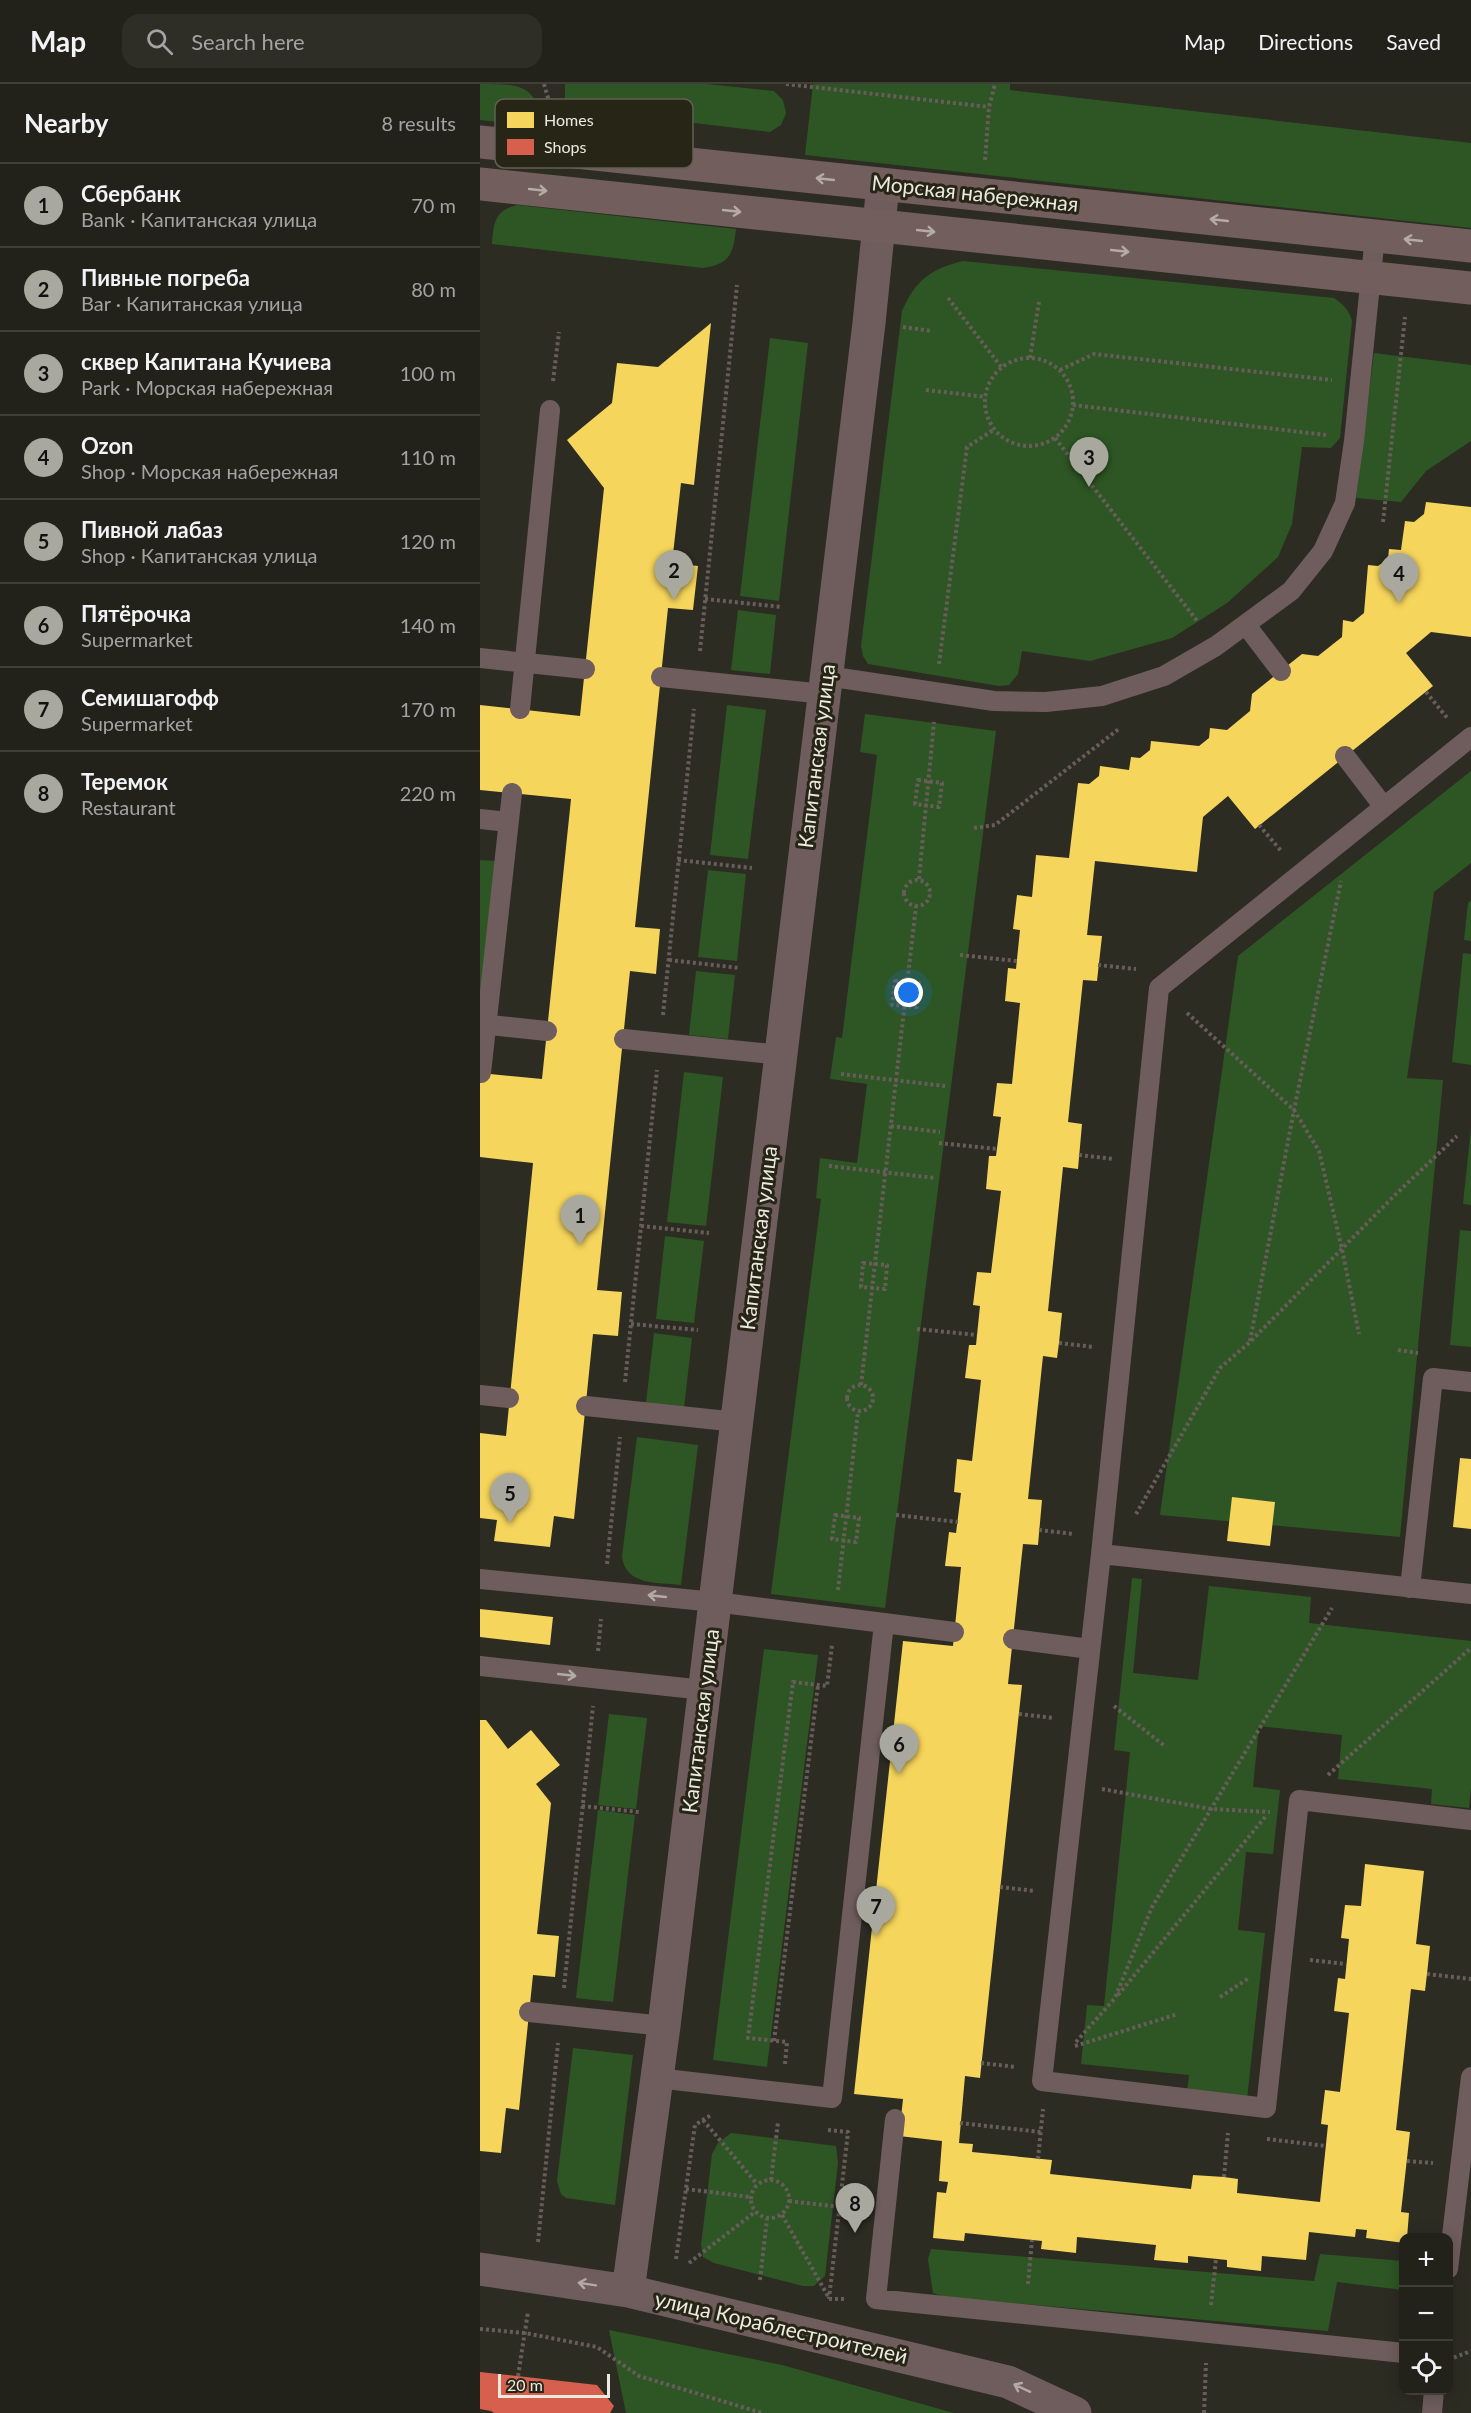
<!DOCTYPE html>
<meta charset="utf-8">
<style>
:root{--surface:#22211a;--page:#2e2e27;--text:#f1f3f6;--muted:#a2a3a2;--line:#3f3e39;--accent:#a9a89e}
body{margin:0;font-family:Lato,sans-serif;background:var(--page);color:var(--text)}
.controls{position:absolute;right:18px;bottom:18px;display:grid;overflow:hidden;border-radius:12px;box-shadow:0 3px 15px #0003}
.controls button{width:54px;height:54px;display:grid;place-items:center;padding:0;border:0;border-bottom:2px solid var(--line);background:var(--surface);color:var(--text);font:30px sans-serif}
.scale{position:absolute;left:18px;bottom:15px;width:112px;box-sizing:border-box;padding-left:6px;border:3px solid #eceae0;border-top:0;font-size:16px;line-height:21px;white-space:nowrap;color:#eceae0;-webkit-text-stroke:4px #272516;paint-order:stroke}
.you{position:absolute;left:429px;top:909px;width:21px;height:21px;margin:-15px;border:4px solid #fff;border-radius:50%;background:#1a73e8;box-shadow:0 0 0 9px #1a73e833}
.badge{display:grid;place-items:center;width:39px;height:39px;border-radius:50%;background:var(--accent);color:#111;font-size:20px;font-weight:700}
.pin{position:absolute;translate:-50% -50px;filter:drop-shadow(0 2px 3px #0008)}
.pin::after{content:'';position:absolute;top:32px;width:21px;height:18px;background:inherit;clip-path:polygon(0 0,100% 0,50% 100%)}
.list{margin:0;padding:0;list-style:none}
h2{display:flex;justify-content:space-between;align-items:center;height:78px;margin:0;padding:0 24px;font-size:26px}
h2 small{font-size:20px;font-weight:400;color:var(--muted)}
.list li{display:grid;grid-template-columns:39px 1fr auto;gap:18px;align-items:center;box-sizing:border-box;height:84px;padding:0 24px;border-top:2px solid var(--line)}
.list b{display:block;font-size:22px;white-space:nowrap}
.list p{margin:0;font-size:20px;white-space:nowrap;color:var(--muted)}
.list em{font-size:20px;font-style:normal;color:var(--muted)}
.icon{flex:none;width:33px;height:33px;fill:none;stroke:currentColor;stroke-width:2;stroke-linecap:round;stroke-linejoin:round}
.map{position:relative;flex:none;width:991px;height:2329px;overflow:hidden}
header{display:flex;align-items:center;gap:36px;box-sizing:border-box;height:84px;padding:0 30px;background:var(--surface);border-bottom:2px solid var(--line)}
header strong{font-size:28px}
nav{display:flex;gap:33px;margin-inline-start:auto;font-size:21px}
.search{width:420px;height:54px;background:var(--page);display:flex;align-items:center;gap:15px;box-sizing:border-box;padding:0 21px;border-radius:18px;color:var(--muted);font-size:22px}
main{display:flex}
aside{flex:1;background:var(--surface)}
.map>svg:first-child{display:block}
.green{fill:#2d5624}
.homes{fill:#f6d55c}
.shops{fill:#d6604d}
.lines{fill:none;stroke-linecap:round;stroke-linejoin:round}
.path{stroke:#685d5b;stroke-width:4;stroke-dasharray:3 3;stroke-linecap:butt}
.lane{stroke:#6f5d5d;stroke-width:20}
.street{stroke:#6f5d5d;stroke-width:33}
.secondary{stroke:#725e5c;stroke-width:33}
.oneway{stroke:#b5aba5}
.oneway2{stroke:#b4aba5}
.labels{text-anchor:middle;stroke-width:6;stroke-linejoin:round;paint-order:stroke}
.street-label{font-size:21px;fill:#eceae0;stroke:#272516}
.key{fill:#272516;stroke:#626053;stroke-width:1.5}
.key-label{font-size:16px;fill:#eceae0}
</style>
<header>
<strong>Map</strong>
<div class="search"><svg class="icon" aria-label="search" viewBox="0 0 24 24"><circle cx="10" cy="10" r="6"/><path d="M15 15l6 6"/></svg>Search here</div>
<nav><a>Map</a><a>Directions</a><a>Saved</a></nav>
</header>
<main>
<aside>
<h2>Nearby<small>8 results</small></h2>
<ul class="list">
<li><span class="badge">1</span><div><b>Сбербанк</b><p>Bank · Капитанская улица</p></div><em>70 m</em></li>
<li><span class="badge">2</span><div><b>Пивные погреба</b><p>Bar · Капитанская улица</p></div><em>80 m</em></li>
<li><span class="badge">3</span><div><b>сквер Капитана Кучиева</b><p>Park · Морская набережная</p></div><em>100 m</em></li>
<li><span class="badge">4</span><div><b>Ozon</b><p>Shop · Морская набережная</p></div><em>110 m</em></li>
<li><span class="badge">5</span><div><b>Пивной лабаз</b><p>Shop · Капитанская улица</p></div><em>120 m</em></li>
<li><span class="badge">6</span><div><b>Пятёрочка</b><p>Supermarket</p></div><em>140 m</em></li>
<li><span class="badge">7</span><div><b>Семишагофф</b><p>Supermarket</p></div><em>170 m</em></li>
<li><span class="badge">8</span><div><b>Теремок</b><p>Restaurant</p></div><em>220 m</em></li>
</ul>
</aside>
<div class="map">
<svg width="991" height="2329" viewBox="0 0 991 2329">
<rect width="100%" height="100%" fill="#2d2c23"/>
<!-- green -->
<path class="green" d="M0,0C41,0 56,0 63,43L0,36Z
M85,0H227L294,7L303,16L306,29L301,41L290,48L96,25L85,16Z
M333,0H530V6L991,59V144L325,71Z
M37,121L256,145C253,170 250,180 223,184L12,160C14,139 14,127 37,121Z
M483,177L854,214C864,221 869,226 872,237L860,354L851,364L822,363L812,440L798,473L747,519L692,554L610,577L542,567L538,590L529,601L519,602L388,580L383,572L381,562L422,227C436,196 450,185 483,177Z
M290,254L328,259L299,517L260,512Z
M894,269L991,281V357L946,387L921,418L876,414Z
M258,526L296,531L290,590L251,586Z
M247,621L286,626L268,775L230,771Z
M385,630L516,647L405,1524L291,1510L341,1115L336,1114L340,1074L377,1079L387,1000L350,995L356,953L362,954L397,671L380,668Z
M991,687V779L954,808L927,994L963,996L920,1453L680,1431L758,872Z
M0,776L15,777L0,912Z
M228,786L266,790L257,877L218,873Z
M991,816V857L984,856L988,819Z
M983,869L991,870V981L972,978Z
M216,887L255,891L248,955L209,951Z
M204,988L243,993L226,1142L187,1138Z
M991,1044V1121L983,1120Z
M980,1146L991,1147V1263L970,1261Z
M185,1152L224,1157L214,1239L176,1235Z
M174,1249L212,1254L204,1324L166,1319Z
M157,1353L218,1361L201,1501C178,1498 145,1502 142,1472Z
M652,1494L662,1495L653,1589L718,1596L729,1502L831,1513L829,1539L991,1557V1704L989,1724L951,1720L952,1705L858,1695L862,1651L779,1642L773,1703L800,1706L793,1770L766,1768L758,1846L785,1849L767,2015L707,2008L709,1991L601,1980L607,1921L624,1922L650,1668L634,1666Z
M284,1565L338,1571L287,1983L233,1976Z
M129,1630L167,1634L156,1725L118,1721Z
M118,1726L155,1731L133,1918L96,1914Z
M93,1964L153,1971L135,2121L86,2114L81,2110L77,2097Z
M251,2049L356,2062L358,2079L345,2192L334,2202H323L234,2179L223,2173L221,2161L232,2070L238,2059Z
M451,2165L834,2197L840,2170L923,2177V2206L857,2198L848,2247L465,2213L453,2209L448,2175Z
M129,2246L302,2281L474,2329H146Z"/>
<!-- homes -->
<path class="homes" d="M231,239L214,401L201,399L192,479L218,482L213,526L188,524L155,843L180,845L176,890L150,887L117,1206L142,1208L138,1252L113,1250L94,1435L74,1432L70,1463L14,1457L17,1436L0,1434V1349L26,1352L53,1079L0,1073V989L62,995L91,715L0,706V621L100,632L124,404L87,356L132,319L137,279L178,283Z
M946,418L991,423V553L951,548L926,569L953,602L775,745L748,712L723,733L717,788L615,777L607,851L622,852L617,897L603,896L588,1038L602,1040L598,1085L583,1083L568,1227L582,1229L579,1259L577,1274L563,1272L548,1415L562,1416L558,1461L543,1460L528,1600L542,1601L537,1647L500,1994L485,1992L479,2059L493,2060L492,2068L572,2076L570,2090L711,2105L713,2091L744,2093L758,2095L757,2109L840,2118L848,2041L841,2040L845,2006L860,2008L869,1929L854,1927L858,1894L865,1895L869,1855L861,1854L865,1821L881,1822L885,1780L944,1787L936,1860L950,1862L947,1890L945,1907L931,1905L916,2046L930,2048L921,2128L929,2129L927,2154H924V2159L886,2154L887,2146L876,2145L875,2153L829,2148L826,2176L782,2172L781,2187L747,2183V2176L708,2172V2179L674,2176L676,2161L597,2153L596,2169L561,2165L562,2157L485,2149L484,2157L453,2154L457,2108L466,2109L468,2098L459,2097L462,2057L419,2052L423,2015L374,2010L423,1557L473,1562L481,1483L465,1482L469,1448L476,1449L481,1409L474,1408L477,1375L492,1377L501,1296L485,1294L489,1261H496L500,1222L493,1221L497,1188L511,1189L521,1107L506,1105L509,1072H516L521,1033L513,1032L517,999L532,1000L540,919L525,917L528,884L536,885L540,846L533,845L537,811L552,813L556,771L589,774L598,699L609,700L619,692L620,682L649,686L651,673L660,674L670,666L671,657L719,662L729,654L730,644L747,646L770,627L772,610L822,570L838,572L862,553L863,536L873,538L884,529L888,481L898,482L908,475L909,465L921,466L925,437L934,438L944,430Z
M980,1374L991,1375V1445L973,1443Z
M752,1413L795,1418L790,1462L747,1457Z
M0,1525L73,1533L70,1561L0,1553Z
M0,1636H6L28,1665L51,1646L80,1681L56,1700L71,1719L57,1850L79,1852L75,1893L53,1891L39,2026L26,2024L21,2069L0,2067Z"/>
<!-- shops -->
<path class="shops" d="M0,2288L117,2301L134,2322L130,2329H14L11,2327L0,2325Z"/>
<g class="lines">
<!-- path -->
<path class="path" d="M64,0L73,31
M306,0L509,23
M505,76L509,23L515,0
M468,214L522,284
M423,243L452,247
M550,274L559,218
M505 318a44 44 0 1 1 88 0a44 44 0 1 1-88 0Z
M580,286L614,270L852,296
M73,297L79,248
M446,306L506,313
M593,321L846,351
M575,354L718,538
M903,438L925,233
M225,515L302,523
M220,567L257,201
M459,580L487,363L515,345
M946,608L968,635
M438,696L462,699L459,723L435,720Z
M779,741L802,768
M494,744L515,741L640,644
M198,776L272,784
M439,795L454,638
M424 809a13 13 0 1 1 26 0a13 13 0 1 1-26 0Z
M480,871L537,877
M189,876L260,884
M618,881L656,885
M415,897L439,899L437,923L412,921Z
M707,929L814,1026L839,1067L862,1165L879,1250
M183,931L214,625
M361,990L465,1002
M411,1042L460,1048
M459,1059L517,1065
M599,1071L634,1075
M349,1082L455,1094
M161,1142L229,1149
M383,1179L407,1181L405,1205L381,1203Z
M151,1240L218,1246
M437,1245L497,1251
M770,1257L814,1026L861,797
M579,1259L614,1263
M918,1266L938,1269
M145,1298L177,986
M367 1314a13 13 0 1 1 26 0a13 13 0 1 1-26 0Z
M381,1301L436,822
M656,1430L740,1284L770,1258L915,1111L977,1052
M355,1431L379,1434L376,1458L352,1455Z
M416,1431L478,1438
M559,1446L594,1450
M127,1480L140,1353
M358,1506L378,1328
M118,1567L121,1535
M634,1622L686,1663
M539,1630L574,1634
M848,1691L991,1564
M622,1705L731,1725L790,1728
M102,1722L159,1728
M520,1803L555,1807
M830,1876L866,1880
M947,1890L991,1895
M84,1904L113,1622
M638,1911L786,1732
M740,1913L769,1894
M294,1957L338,1601
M596,1958L635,1914L672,1823L852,1524
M595,1962L698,1930
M501,1979L536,1983
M305,1980L307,1958L268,1954L313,1598L347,1602L352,1561
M223,2036L277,2100
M480,2039L561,2048
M348,2046L368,2048L349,2215
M787,2055L846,2062
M558,2075L563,2025
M927,2077L953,2079
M744,2093L748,2049
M271 2115a19 19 0 1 1 38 0a19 19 0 1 1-38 0Z
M291,2096L298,2038
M206,2105L270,2113
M309,2117L377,2125
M302,2131L349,2214
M58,2158L78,1959
M196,2175L215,2041L231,2031
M209,2179L275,2128
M280,2196L287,2135
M548,2200L552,2156
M349,2215H367
M731,2221L736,2175
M0,2245L45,2249L117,2263L159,2292L282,2329
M968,2274H973L991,2267
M38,2292L48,2228
M724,2329L726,2279"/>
<!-- lane -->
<path class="lane" d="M766,541L801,587
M0,574L105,585
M347,592L514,617L566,618L622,612L684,592L736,562L811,507L843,467L865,419L874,357L895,152
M181,593L344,610
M40,625L70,326
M991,653L679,904L621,1470L562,1997L786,2024L819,1716L991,1736
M865,672L904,723
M0,735L28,738
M0,940L67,947
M144,955L301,971
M1,989L32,709
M0,1311L29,1314
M106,1322L257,1338
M621,1470L991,1510
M0,1495L235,1518L404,1539L352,2014L177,1994
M930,1504L953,1294L991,1298
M404,1539L474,1548
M533,1555L610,1565
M0,1582L224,1606
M49,1928L184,1942
M415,2035L396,2215L924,2269
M968,2185L991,1993
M952,2329L954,2306"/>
<!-- street -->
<path class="street" d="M0,2185L148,2207L528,2298L595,2329
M148,2207L184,1942L389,239L403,101"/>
<!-- secondary -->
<path class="secondary" d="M0,58L991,162
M0,100L991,204"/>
</g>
<!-- one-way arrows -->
<defs><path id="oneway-shaft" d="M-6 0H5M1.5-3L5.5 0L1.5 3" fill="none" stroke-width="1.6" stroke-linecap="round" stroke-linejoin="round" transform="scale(1.5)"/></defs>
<g class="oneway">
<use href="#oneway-shaft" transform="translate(345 95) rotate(-174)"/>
<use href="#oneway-shaft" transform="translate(58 106) rotate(6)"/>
<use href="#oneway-shaft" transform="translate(252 127) rotate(6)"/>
<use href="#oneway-shaft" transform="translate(739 136) rotate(-174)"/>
<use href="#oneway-shaft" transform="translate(446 147) rotate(6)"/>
<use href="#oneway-shaft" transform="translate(933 156) rotate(-174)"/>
<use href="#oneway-shaft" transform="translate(640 167) rotate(6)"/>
</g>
<g class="oneway2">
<use href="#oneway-shaft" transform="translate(177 1512) rotate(-174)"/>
<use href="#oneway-shaft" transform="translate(87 1591) rotate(6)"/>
<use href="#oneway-shaft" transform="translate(107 2200) rotate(-171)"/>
<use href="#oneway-shaft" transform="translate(542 2304) rotate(-155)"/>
</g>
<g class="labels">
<!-- street labels -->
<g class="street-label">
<text transform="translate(495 110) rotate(6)" y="7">Морская набережная</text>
<text transform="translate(337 672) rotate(-83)" y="7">Капитанская улица</text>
<text transform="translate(279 1154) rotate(-83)" y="7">Капитанская улица</text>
<text transform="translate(221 1637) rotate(-83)" y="7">Капитанская улица</text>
<text transform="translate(301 2244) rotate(13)" y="7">улица Кораблестроителей</text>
</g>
</g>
<!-- legend -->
<rect x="15" y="15" width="198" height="69" rx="9" class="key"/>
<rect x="27" y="28" width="27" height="16" fill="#f6d55c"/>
<rect x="27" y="55" width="27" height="16" fill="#d6604d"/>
<g class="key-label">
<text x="64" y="42">Homes</text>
<text x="64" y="69">Shops</text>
</g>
</svg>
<div class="controls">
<button>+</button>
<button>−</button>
<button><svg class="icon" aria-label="locate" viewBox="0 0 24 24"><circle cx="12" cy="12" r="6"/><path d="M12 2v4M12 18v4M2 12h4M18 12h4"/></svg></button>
</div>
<div class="scale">20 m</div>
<div class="you"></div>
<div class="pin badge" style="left:100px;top:1161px">1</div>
<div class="pin badge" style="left:194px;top:516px">2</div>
<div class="pin badge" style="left:609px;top:403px">3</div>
<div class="pin badge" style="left:919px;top:519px">4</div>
<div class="pin badge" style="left:30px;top:1439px">5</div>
<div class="pin badge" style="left:419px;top:1690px">6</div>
<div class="pin badge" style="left:396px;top:1852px">7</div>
<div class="pin badge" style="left:375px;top:2149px">8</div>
</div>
</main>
